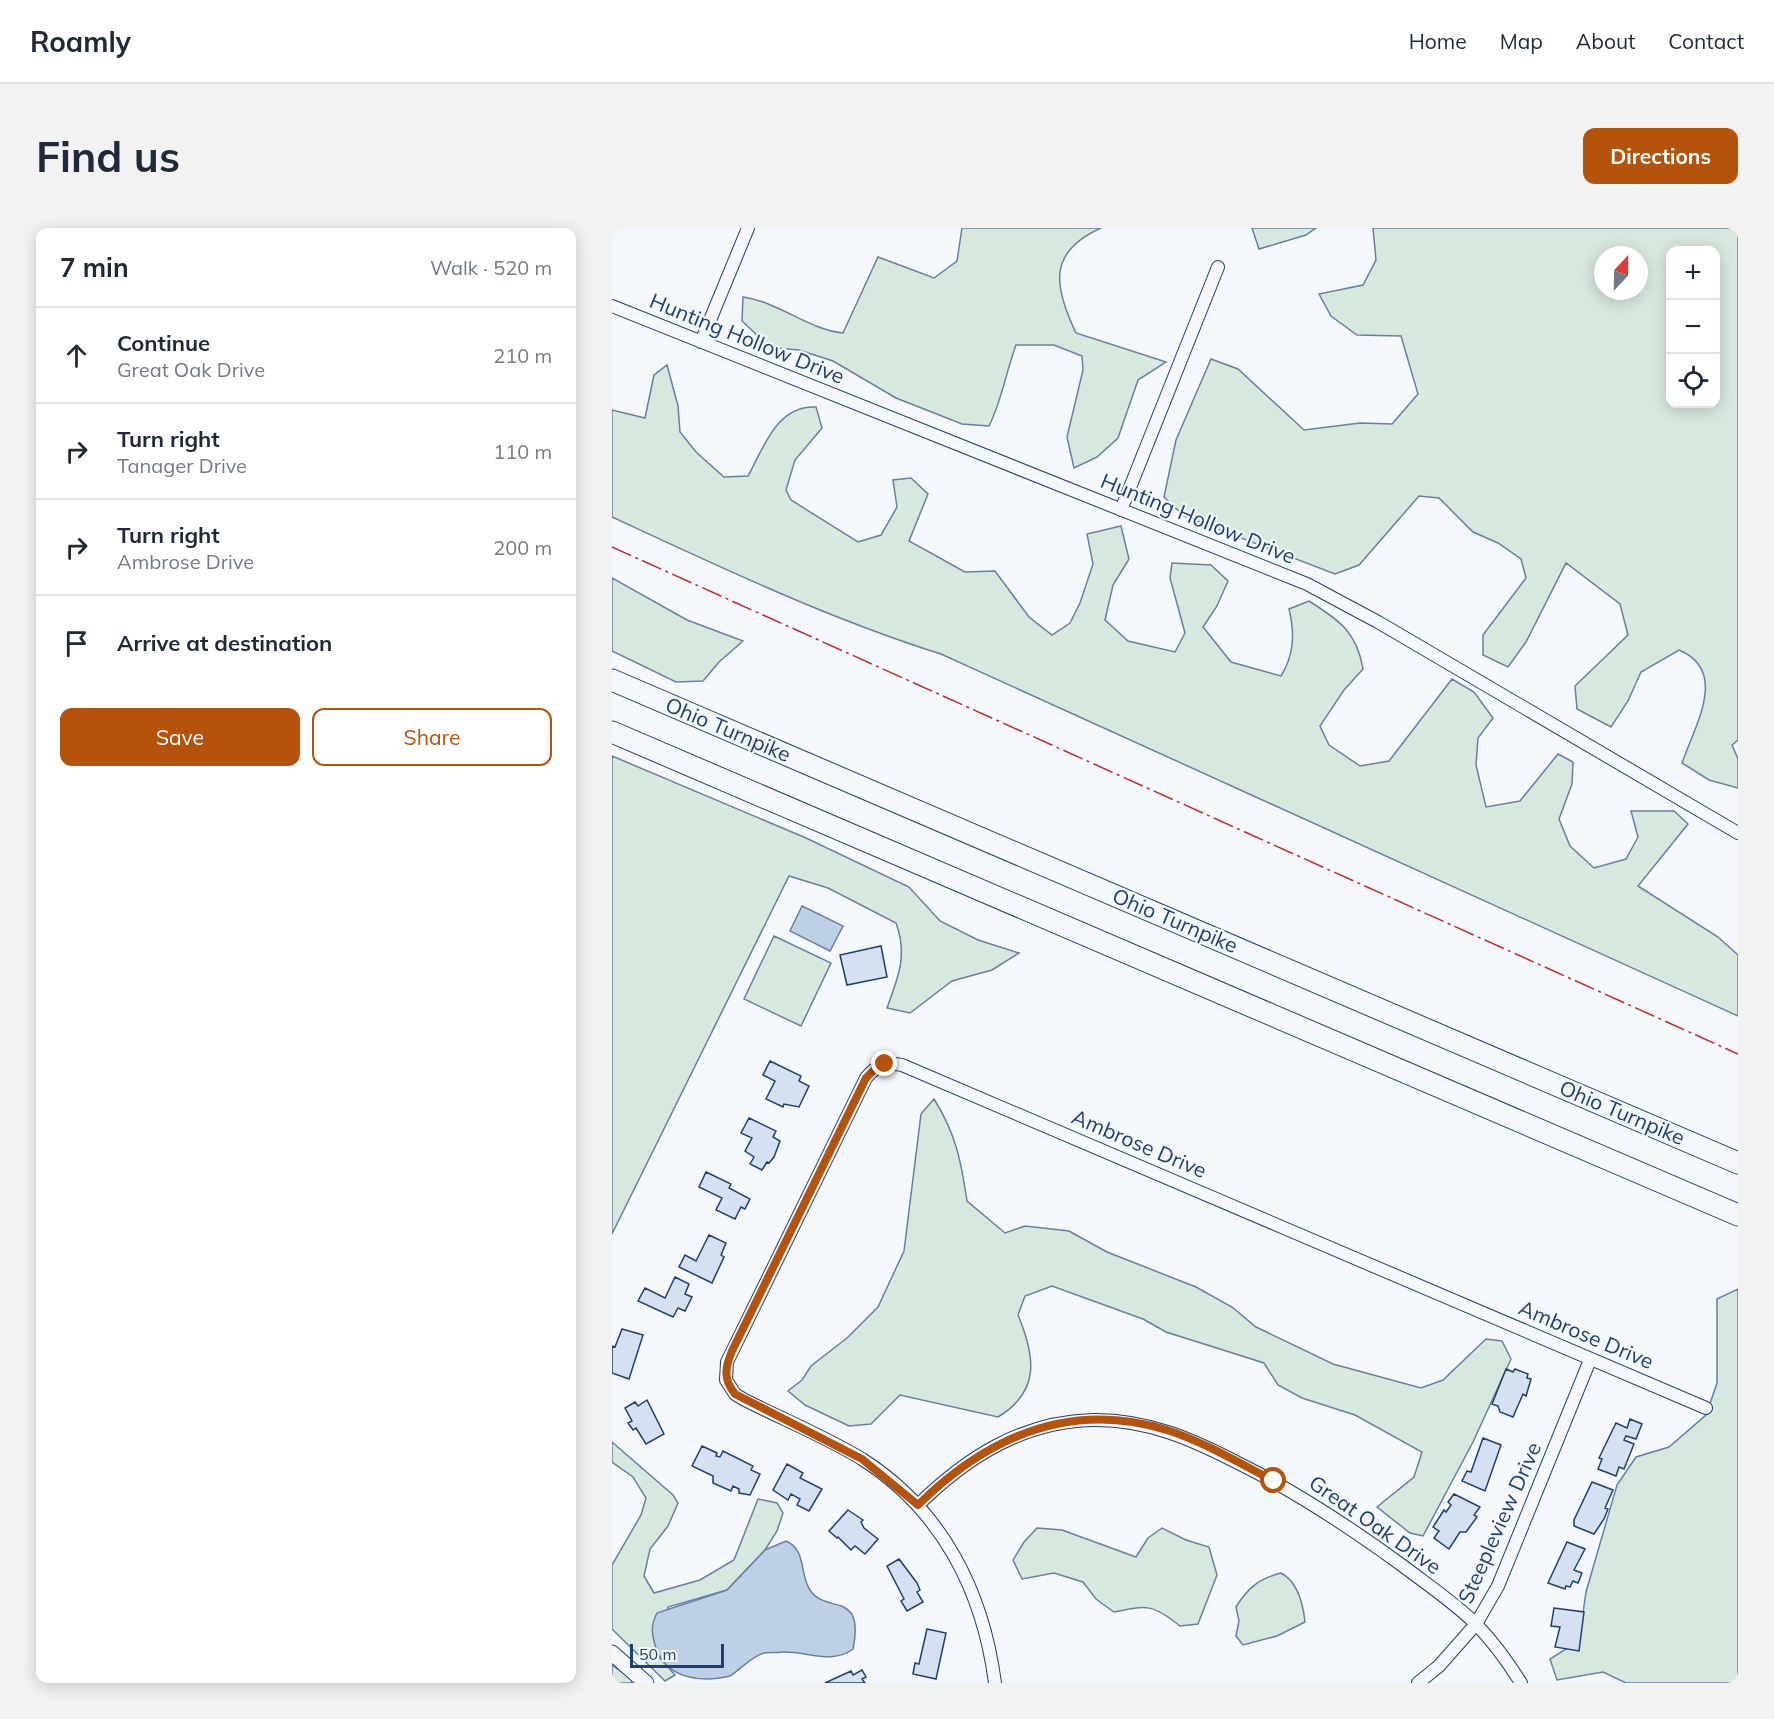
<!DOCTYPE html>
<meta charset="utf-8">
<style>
:root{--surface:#fff;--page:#f2f2f3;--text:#1f2937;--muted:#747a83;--line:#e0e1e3;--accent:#b45309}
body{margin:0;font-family:Mulish,sans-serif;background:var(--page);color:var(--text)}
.controls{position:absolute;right:18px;top:18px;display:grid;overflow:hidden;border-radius:12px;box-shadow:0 3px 15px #0003}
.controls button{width:54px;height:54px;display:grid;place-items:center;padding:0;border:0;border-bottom:2px solid var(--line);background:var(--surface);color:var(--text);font:30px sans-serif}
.compass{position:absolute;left:982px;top:18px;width:54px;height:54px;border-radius:50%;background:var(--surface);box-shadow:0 3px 15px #0003;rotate:22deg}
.scale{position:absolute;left:18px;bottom:15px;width:94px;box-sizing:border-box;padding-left:6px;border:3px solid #1d3f73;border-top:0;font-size:16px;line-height:21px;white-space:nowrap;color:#1d3f73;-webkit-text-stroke:4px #f4f7fb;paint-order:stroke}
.stop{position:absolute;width:18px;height:18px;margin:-14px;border:4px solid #b45309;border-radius:50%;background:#fff}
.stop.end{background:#b45309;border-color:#fff;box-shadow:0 2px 6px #0008}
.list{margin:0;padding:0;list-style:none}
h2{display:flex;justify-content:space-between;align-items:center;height:78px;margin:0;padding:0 24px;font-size:26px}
h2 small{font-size:20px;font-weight:400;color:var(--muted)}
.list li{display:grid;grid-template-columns:39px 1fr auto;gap:18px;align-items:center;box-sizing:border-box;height:96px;padding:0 24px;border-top:2px solid var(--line)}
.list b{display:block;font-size:22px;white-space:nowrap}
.list p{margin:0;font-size:20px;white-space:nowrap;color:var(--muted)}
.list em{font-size:20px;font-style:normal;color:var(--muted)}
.actions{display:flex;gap:12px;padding:18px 24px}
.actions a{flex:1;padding:14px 0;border:2px solid var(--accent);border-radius:12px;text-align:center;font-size:21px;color:var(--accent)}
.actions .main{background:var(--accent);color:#fff}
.icon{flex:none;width:33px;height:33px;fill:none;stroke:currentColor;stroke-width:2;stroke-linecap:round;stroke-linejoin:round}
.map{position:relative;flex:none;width:1126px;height:1455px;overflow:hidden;border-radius:12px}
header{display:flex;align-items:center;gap:36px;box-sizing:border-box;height:84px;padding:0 30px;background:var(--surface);border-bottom:2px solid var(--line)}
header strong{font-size:28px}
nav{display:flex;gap:33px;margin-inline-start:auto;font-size:21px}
.intro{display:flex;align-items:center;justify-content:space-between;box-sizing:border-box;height:144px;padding:0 36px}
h1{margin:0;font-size:42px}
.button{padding:15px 27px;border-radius:12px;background:var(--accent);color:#fff;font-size:21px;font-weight:700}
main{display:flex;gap:36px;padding:0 36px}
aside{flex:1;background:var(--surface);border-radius:12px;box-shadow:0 3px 15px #0003}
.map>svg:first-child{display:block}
.green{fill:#d7e8df;stroke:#687fa3;stroke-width:1.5;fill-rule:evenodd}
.water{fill:#bed0e5;stroke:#687fa3;stroke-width:1.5}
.building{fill:#d5e0f0;stroke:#1d3f73;stroke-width:1.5}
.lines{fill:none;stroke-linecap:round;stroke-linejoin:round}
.minor-casing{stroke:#1d3f73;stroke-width:14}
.tertiary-casing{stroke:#1d3f73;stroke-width:17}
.motorway-casing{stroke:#1d3f73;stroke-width:23}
.minor{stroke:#f4f7fb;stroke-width:12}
.tertiary{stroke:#f4f7fb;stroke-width:15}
.motorway{stroke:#f4f7fb;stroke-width:21}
.power{stroke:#c62828;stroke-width:1.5;stroke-dasharray:21 4.5 3 4.5;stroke-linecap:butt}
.route{stroke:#b45309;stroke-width:8}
.labels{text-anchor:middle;stroke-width:4.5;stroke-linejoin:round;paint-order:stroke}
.street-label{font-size:21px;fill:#1d3f73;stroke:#f4f7fb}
</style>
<header>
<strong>Roamly</strong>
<nav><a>Home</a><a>Map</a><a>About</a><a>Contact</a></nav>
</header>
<div class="intro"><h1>Find us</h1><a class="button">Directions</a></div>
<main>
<aside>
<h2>7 min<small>Walk · 520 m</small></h2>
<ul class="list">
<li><svg class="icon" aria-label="ahead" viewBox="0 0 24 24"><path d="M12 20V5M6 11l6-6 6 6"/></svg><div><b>Continue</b><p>Great Oak Drive</p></div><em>210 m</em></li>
<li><svg class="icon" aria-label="right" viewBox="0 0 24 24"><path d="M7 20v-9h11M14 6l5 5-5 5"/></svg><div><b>Turn right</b><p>Tanager Drive</p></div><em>110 m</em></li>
<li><svg class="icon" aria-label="right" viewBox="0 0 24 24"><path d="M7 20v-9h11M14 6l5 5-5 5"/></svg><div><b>Turn right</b><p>Ambrose Drive</p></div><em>200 m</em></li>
<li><svg class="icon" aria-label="arrive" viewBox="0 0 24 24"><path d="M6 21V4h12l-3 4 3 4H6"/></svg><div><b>Arrive at destination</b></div></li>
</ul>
<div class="actions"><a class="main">Save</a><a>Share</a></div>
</aside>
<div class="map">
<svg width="1126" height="1455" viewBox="0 0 1126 1455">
<rect width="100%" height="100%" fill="#f4f7fb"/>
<!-- green -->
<path class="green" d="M350,0H489C435,24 442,59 464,105L554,134L526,152L506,210L485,229L462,240L455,209L471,142L470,128L442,117H404C394,144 390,172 377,198L350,196L284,170L221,133L187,122L153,119L146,108L130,93L131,69C167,74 195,101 231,105L266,29L322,50L345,33Z
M640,0H704L694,7L647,21Z
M761,0H1126V512L1120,517L1126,531V560L1097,552L1070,535C1083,497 1117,443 1067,422L1029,444L1016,473L999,499L965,481L963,458L1016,407L1008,376L954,335L914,414L896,439L871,427V407L914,350L909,331L886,315L861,304L827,270L807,268L747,337L723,346L572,288L552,269L564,212L599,131L626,141L692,202L748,195L780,196L806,166L789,108L745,107L719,88L707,66L751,57L764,32ZM1058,22H1104V176H1058ZM991,27H1027V63H991Z
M55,137L66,178L68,204L84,224L112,249L136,248C152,219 165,177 204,179L210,200L183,232L174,262L179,272L246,314L269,307L285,279L281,252L299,250L316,266L297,313L353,344L383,343L417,389L440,407L458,395L468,375L481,336L475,306L509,298L517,331L501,357L493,392L516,413L563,424L573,405L558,350L560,335L599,337L616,353L605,378L591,399L619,434L669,448C682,427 683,406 677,381L697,373C727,392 745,404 751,441L732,462L708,498L717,517L748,538L777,533L840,451L862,464L881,490L866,510L864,537L874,579L908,573L946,526L961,534L960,556L947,591L958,618L982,640L1014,631L1026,609L1019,583H1062L1076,596L1026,658L1106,709L1126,727V788L329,426C215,390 108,339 0,289V182L33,190L42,147Z
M0,350L75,392L131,413L107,434L91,453L64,454L0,423Z
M0,528L194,610L297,659L328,693L366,712L407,725L380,742L340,753L298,785L275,780C286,749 296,728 284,695L216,660L177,648L0,1006Z
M162,708L219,735L189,798L132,771Z
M322,871C344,906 349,933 355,973L393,1005L413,998L457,1003L495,1024L584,1059L620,1079L644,1099L721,1136L809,1160L831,1152L874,1111L890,1113L899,1131L861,1214L811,1308L798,1305L765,1279L802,1249L810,1224L743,1187L690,1170L666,1157L652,1135L554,1104L531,1091L440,1058L413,1068L406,1087C423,1128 429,1163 386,1189L288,1167L259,1196L237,1198L193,1177L176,1163L190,1152L199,1138L235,1110L266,1079L292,1023L309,886Z
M1126,1061V1455H1014L991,1444L945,1452L938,1431L967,1413L974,1364L1005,1257L1024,1229L1057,1219L1094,1187L1105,1155V1071Z
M0,1214L61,1267L66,1275L56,1298L38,1321L32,1348L42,1365L88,1352L122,1332L146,1271L165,1275L171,1285L165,1303L153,1322L115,1362L56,1379L47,1429L63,1447L53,1453L0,1401V1337L29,1287L34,1270L21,1249L0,1234Z
M425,1300L450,1302L524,1329L536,1310L550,1300L574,1312L597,1319L605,1347L586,1396L568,1398C541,1376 535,1377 502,1384L484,1371L471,1354L442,1345L410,1351L401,1332L412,1314Z
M669,1345C686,1354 691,1375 693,1394L665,1408L631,1417L624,1408L627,1393L624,1379C636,1360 646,1351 669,1345Z
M0,1437L21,1452L19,1455H0Z"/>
<!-- water -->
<path class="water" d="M190,678L231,698L218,723L178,703Z
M174,1313C195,1322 187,1346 198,1362C214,1387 253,1361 241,1421C220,1437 195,1423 170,1424C165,1425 157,1424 152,1425C139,1429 129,1441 118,1448C89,1455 55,1451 44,1420C40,1407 38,1398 45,1385L115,1362L153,1322Z"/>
<!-- building -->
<path class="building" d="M269,718L275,749L235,757L228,727Z
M158,833L189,848L187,853L197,858L187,879L172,876L171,879L154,871L163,853L151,847Z
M137,890L164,903L161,909L168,913L162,929L157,935L155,934L150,942L138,936L142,929L133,923L140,910L129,905Z
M94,944L119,956L117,960L138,971L133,981L129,979L123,991L104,982L110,970L87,959Z
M97,1007L114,1015L109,1027L112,1029L100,1055L67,1039L73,1027L84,1033Z
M63,1049L77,1056L73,1066L80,1069L73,1083L66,1080L61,1089L26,1073L33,1060L53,1070Z
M10,1101L31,1107L17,1151L0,1145V1118L3,1119Z
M894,1141L901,1144L903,1141L916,1146L915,1150L919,1151L914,1168L911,1166L901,1189L888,1184L886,1178L880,1176Z
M35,1172L52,1206L34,1216L24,1200L21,1202L16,1195L20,1193L13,1180L23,1174L26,1178Z
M1018,1191L1030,1196L1024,1211L1014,1208L1012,1212L1022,1216L1012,1241L1007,1239L1004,1248L986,1241L990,1231L987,1230L1004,1195L1015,1200Z
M871,1210L889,1217L873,1263L850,1253L855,1243L859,1244Z
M90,1218L105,1225L104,1228L108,1229L111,1223L141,1238L139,1242L148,1246L138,1267L127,1265V1261L121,1258L119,1263L101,1255V1248L80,1238Z
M175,1236L191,1245L188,1250L210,1261L197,1283L185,1277L188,1271L179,1266L176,1272L161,1262Z
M980,1254L1001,1262L993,1280L996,1281L992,1291L982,1306L962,1298V1292Z
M842,1266L868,1279L862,1287L865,1289L854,1304H848L837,1321L822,1310L827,1303L821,1299L832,1282L834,1284L839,1277L836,1274Z
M236,1282L251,1292L249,1294L252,1300L266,1311L253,1326L243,1318L239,1322L226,1309L225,1310L217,1303Z
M955,1314L973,1321L962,1342L970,1345L966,1355L961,1353L958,1359L954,1358L953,1361L936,1355Z
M287,1331L305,1355L308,1362L305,1364L311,1374L295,1383L289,1373L292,1371L275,1338Z
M942,1380L972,1384L967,1423L943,1419L948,1399L939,1398Z
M315,1401L334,1405L324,1451L301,1446L303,1435L307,1436Z
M250,1442L254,1449L250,1451L253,1455H213L239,1443L241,1447Z"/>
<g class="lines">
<defs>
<path id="minor" d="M0,78L695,356L766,394L1126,605
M89,114L136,0
M509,282L606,39
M306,1277C355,1229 410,1194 480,1192C536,1191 582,1212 630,1237C688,1266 739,1300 791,1338C816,1357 843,1375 865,1397C882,1415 896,1434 909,1455
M383,1455C371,1363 330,1282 250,1231C212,1208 170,1191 131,1171L123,1166L114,1152L115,1134L254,850C264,837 275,834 290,837L1094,1180
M806,1455L827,1438L864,1396L886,1358L978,1132"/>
<path id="tertiary" d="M0,1425L34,1455"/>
<path id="motorway" d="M0,452L1126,935
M0,504L1126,987"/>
</defs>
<!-- minor casing -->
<use href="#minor" class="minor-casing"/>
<!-- tertiary casing -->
<use href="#tertiary" class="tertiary-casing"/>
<!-- motorway casing -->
<use href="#motorway" class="motorway-casing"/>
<!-- minor -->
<use href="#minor" class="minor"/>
<!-- tertiary -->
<use href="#tertiary" class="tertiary"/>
<!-- motorway -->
<use href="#motorway" class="motorway"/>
<!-- power -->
<path class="power" d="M0,319L1126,826"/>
</g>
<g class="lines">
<!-- route -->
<path class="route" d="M273,836L266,838L254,850L120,1123C113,1140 111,1151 123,1166L250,1231L306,1277C375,1209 457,1172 555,1202C592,1214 627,1235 662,1253"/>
</g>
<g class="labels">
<!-- street labels -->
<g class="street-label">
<text transform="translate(135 111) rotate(22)" y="7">Hunting Hollow Drive</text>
<text transform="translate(586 291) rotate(22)" y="7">Hunting Hollow Drive</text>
<text transform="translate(116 502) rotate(23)" y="7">Ohio Turnpike</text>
<text transform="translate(563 693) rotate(23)" y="7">Ohio Turnpike</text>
<text transform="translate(1010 885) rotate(23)" y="7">Ohio Turnpike</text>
<text transform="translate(527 916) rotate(23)" y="7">Ambrose Drive</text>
<text transform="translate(974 1107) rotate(23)" y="7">Ambrose Drive</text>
<text transform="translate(888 1295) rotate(-66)" y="7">Steepleview Drive</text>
<text transform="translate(763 1297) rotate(35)" y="7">Great Oak Drive</text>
</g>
</g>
</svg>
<div class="controls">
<button>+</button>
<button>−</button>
<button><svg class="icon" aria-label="locate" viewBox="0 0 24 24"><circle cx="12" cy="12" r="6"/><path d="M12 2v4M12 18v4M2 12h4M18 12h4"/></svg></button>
</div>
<svg class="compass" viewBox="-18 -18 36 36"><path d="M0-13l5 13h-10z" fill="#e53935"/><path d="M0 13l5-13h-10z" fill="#747a83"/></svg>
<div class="scale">50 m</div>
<div class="stop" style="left:662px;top:1253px"></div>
<div class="stop end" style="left:273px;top:836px"></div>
</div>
</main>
